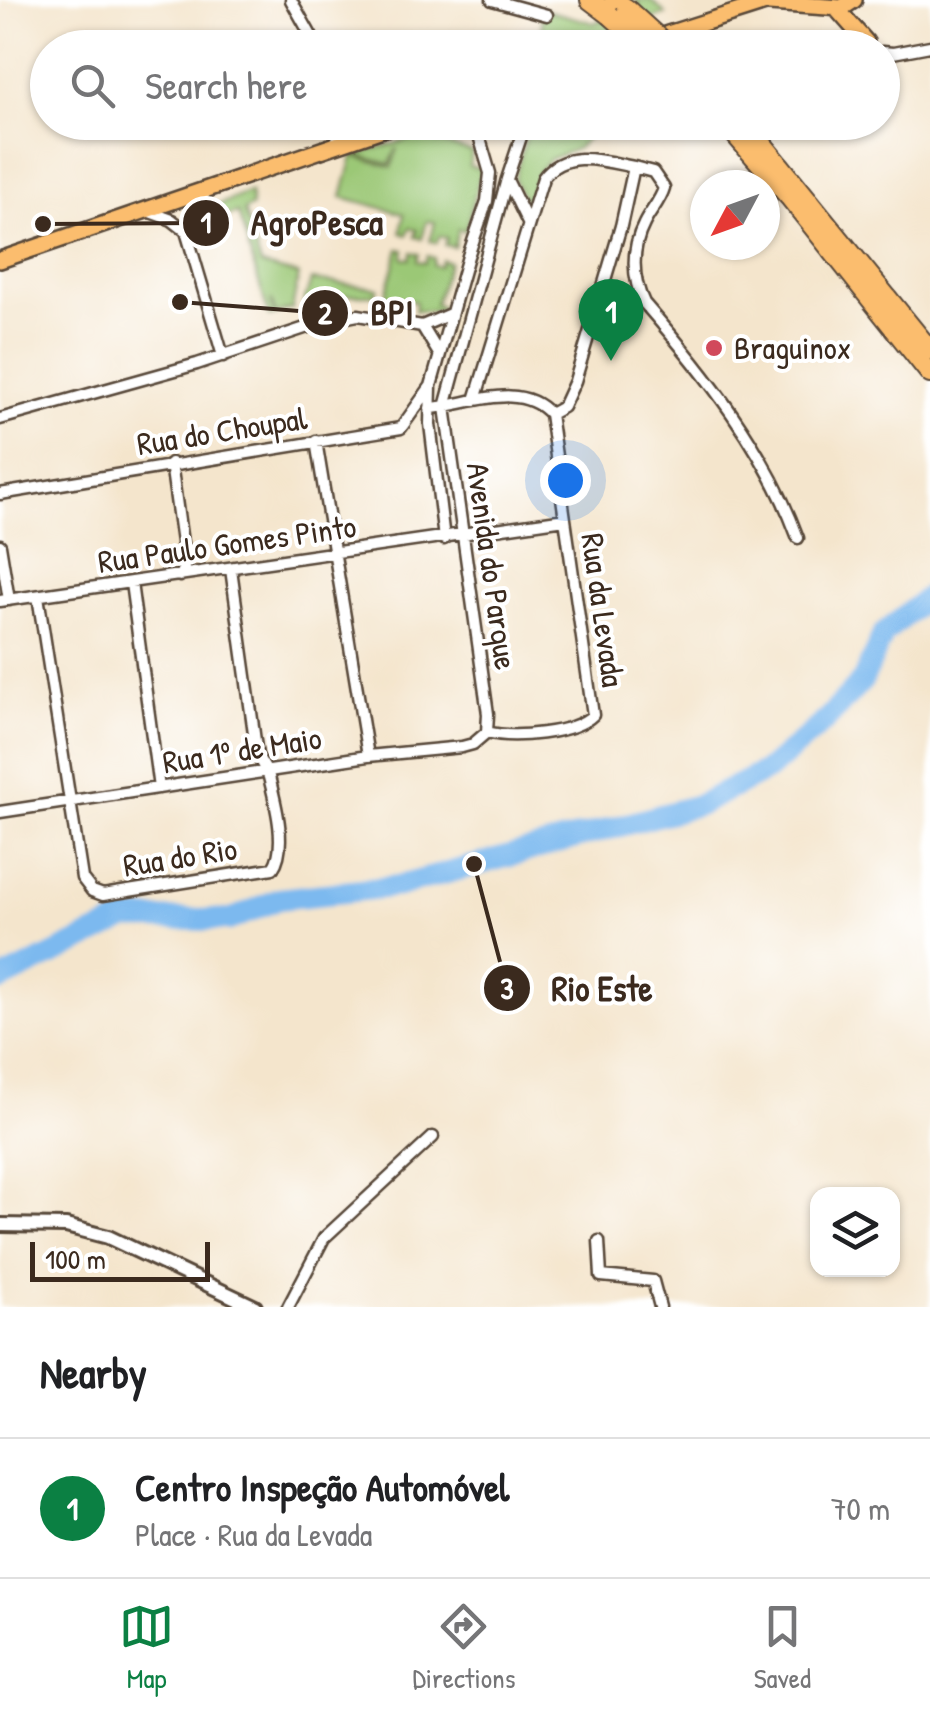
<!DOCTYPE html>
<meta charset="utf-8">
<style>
:root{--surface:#fff;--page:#f2f2f2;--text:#202124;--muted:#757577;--line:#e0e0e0;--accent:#0b8043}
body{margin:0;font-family:"Patrick Hand",sans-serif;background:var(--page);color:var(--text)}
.controls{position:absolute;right:30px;bottom:30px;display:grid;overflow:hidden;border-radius:20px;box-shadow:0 2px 8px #0004}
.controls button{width:90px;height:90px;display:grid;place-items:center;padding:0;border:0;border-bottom:2px solid var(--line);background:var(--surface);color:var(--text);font:50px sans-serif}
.compass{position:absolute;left:690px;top:170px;width:90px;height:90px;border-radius:50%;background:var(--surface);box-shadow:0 2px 8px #0004;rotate:229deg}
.scale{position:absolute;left:30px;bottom:25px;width:180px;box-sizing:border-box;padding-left:10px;border:5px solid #3b2a1e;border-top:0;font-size:28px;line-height:35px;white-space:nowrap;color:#3b2a1e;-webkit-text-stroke:8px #fff;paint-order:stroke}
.you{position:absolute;left:565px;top:480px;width:35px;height:35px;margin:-25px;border:8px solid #fff;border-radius:50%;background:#1a73e8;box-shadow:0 0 0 15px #1a73e833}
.badge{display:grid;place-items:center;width:65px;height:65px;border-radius:50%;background:var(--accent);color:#fff;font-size:32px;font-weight:700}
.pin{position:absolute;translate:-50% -82px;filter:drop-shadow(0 2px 5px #0008)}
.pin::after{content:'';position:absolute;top:52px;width:35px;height:30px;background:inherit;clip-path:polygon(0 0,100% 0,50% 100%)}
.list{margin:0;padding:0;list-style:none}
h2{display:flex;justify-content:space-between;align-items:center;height:130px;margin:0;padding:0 40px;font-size:42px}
h2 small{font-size:32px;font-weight:400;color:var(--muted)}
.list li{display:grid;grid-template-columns:65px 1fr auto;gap:30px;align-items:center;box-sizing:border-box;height:140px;padding:0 40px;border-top:2px solid var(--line)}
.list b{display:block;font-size:38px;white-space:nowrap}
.list p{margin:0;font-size:32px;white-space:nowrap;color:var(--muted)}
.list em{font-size:32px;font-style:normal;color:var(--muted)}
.icon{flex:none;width:55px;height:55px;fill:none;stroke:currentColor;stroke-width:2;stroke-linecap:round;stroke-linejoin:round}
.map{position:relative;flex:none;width:930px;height:1307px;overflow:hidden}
.search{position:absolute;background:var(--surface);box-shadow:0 2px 8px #0004;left:30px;right:30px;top:30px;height:110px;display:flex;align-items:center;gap:25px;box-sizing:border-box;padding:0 35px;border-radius:55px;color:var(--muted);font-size:38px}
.sheet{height:270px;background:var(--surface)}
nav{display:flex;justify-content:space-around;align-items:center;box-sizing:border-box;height:140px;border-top:2px solid var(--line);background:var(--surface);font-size:28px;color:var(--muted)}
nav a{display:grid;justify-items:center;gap:5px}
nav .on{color:var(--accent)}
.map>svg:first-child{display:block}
.green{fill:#9bc876;stroke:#6b794a;stroke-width:2.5}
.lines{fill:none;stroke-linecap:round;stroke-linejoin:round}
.river{stroke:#7cb9ef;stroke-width:22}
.minor-casing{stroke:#574638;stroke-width:15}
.tertiary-casing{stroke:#574638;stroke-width:18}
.primary-casing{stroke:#574638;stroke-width:20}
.motorway-casing{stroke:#574638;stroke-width:22}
.minor{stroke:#fff;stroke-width:10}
.tertiary{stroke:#fff;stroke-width:12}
.primary{stroke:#fbbd6e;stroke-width:15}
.motorway{stroke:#fbbd6e;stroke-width:18}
.motorway-bridge-casing{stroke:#574638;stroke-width:22;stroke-linecap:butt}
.motorway-bridge{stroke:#fbbd6e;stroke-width:18}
.poi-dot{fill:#d1495b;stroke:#fff;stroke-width:4}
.labels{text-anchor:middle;stroke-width:8;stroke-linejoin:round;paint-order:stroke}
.poi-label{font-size:32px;fill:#3b2a1e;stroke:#fff;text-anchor:start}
.street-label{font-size:32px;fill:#3b2a1e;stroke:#fff}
.leader{fill:none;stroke:#3b2a1e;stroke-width:4}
.callout-dot{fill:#3b2a1e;stroke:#fff;stroke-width:4}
.mark-label{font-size:30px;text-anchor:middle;font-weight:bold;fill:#fff}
.callout-label{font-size:35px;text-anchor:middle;font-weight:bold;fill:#3b2a1e;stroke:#fff;stroke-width:8;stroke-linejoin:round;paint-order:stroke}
</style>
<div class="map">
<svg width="930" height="1307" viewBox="0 0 930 1307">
<rect width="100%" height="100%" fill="#fff"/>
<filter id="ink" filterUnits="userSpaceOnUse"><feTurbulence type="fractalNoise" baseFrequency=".01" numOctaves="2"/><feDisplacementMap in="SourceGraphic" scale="20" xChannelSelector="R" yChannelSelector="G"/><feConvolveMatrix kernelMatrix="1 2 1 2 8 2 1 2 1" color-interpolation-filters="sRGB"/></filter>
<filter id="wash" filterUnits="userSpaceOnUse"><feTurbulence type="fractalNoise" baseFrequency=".0048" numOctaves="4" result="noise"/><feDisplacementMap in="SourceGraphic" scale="40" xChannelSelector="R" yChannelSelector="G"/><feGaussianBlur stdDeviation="2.25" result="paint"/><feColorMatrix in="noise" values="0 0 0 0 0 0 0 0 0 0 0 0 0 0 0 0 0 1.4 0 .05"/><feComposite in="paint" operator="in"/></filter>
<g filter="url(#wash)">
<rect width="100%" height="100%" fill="#f4e5cc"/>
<!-- green -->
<path class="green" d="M634,0H651L666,14L583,47L562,39L542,37V9L594,23L640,6Z
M530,123H599L600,126L576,149L550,159L539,171L526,203L514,180Z
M428,134L427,139L472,152L469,166L482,169L465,231L458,229L454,247L445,245L447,238L439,236L437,243L430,241L435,222L427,221L422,239L415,237L417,230L410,228L407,235L401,233L404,214L342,197L353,156L392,167L397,148L390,164L355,155Z
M250,192L252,206L244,211L261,265L299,275L292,309L276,314L271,299L274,315L269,316L238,213L201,224L203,211Z
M399,249L404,250L403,258L410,259L412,252L419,254L417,261L425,263L427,256L434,258L433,265L439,267L442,260L449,262L435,304L442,307L438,311H415L416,302L385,297Z
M311,280L378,288L375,295H344L303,306Z"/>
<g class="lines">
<!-- river -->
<path class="river" d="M0,981L126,919L230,920L279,899L399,886L701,804L769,769L825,721L863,680L883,634L930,595"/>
</g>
</g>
<g filter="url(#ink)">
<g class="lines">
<defs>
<path id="minor" d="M291,0L318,48
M492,0L547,15
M882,52L893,53L930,46
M335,143L347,122
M634,167L653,172L664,188C660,202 650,211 644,224C631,249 632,278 644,303C705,373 766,450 798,538
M507,180L528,223
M209,189L196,204L186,231L223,356
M147,211L172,220L186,231
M422,326L439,354
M475,400L543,178C565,148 604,161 634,167L621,226L575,381L563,407L550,414
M430,408C469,405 520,380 550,414L593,715C574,734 512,739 487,732
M0,419L197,364L323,322L358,315L422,326L450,314
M316,441L368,756
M171,463L185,564L180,576
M0,494L401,428L431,386
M444,539L430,424L431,386L468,256L487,201L490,173L475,122
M0,545L9,600
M131,583L159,788
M38,596L82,878L92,891L103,895L273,868C288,847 275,801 269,777C266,769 261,763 257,755L231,569
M0,601L565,519
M487,732L488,714L445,407L507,179L526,122
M0,812L368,756L462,747L473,744L487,732
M599,1241L601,1276L653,1281L660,1307
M288,1307L324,1238L433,1137"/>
<path id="tertiary" d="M0,1225L66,1226L108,1237L255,1307"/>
<path id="primary" d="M769,3L842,8L854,0
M836,8L866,42
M624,48L775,0
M0,260L403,122"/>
<path id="motorway" d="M590,0L610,15
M614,0L627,9
M724,122L789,197L930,374
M745,122L930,350"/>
</defs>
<!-- minor casing -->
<use href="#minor" class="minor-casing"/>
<!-- tertiary casing -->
<use href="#tertiary" class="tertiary-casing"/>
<!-- primary casing -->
<use href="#primary" class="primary-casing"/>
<!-- motorway casing -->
<use href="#motorway" class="motorway-casing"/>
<!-- minor -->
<use href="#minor" class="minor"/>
<!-- tertiary -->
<use href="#tertiary" class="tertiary"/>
<!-- primary -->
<use href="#primary" class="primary"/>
<!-- motorway -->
<use href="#motorway" class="motorway"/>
<defs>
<path id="motorway-bridge" d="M627,9L670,48
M610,15L647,48"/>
</defs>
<!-- motorway-bridge casing -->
<use href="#motorway-bridge" class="motorway-bridge-casing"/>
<!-- motorway-bridge -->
<use href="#motorway-bridge" class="motorway-bridge"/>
</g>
</g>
<!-- markers -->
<circle class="poi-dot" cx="714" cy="348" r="10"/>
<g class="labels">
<!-- poi labels -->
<g class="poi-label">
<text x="734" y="359">Braguinox</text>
</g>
<!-- street labels -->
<g class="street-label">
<text transform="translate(222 431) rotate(-9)" y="11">Rua do Choupal</text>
<text transform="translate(227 544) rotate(-8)" y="11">Rua Paulo Gomes Pinto</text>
<text transform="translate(492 566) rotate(82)" y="11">Avenida do Parque</text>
<text transform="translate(603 610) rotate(82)" y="11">Rua da Levada</text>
<text transform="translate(242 750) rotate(-9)" y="11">Rua 1º de Maio</text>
<text transform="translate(180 857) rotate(-9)" y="11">Rua do Rio</text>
</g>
</g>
<!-- callouts -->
<path class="leader" d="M43 224L206 223M180 302L325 313M474 864L507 988"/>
<g class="callout-dot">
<circle cx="43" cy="224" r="10"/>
<circle cx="180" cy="302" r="10"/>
<circle cx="474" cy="864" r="10"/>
<circle cx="206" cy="223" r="25"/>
<circle cx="325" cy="313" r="25"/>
<circle cx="507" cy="988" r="25"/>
</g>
<g class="mark-label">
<text x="206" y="233">1</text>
<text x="325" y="324">2</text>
<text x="507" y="999">3</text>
</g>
<g class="callout-label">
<text x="317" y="235">AgroPesca</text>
<text x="392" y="325">BPI</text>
<text x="602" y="1001">Rio Este</text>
</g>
</svg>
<div class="controls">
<button><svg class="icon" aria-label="layers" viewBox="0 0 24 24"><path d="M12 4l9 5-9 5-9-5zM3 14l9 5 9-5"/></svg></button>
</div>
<svg class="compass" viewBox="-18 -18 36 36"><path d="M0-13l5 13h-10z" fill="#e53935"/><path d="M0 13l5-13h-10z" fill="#757577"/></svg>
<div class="scale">100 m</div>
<div class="you"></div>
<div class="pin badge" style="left:611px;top:361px">1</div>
<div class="search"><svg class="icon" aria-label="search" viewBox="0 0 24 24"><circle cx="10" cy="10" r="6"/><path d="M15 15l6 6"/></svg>Search here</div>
</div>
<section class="sheet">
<h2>Nearby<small></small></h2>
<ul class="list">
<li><span class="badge">1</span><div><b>Centro Inspeção Automóvel</b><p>Place · Rua da Levada</p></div><em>70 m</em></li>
</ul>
</section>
<nav>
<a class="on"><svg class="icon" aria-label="map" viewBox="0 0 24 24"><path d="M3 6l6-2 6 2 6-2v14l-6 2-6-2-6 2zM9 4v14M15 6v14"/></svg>Map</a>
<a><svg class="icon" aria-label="directions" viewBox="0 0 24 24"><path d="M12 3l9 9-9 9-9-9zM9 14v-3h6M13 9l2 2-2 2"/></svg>Directions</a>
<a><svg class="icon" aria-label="saved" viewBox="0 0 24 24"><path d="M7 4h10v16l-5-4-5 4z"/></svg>Saved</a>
</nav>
